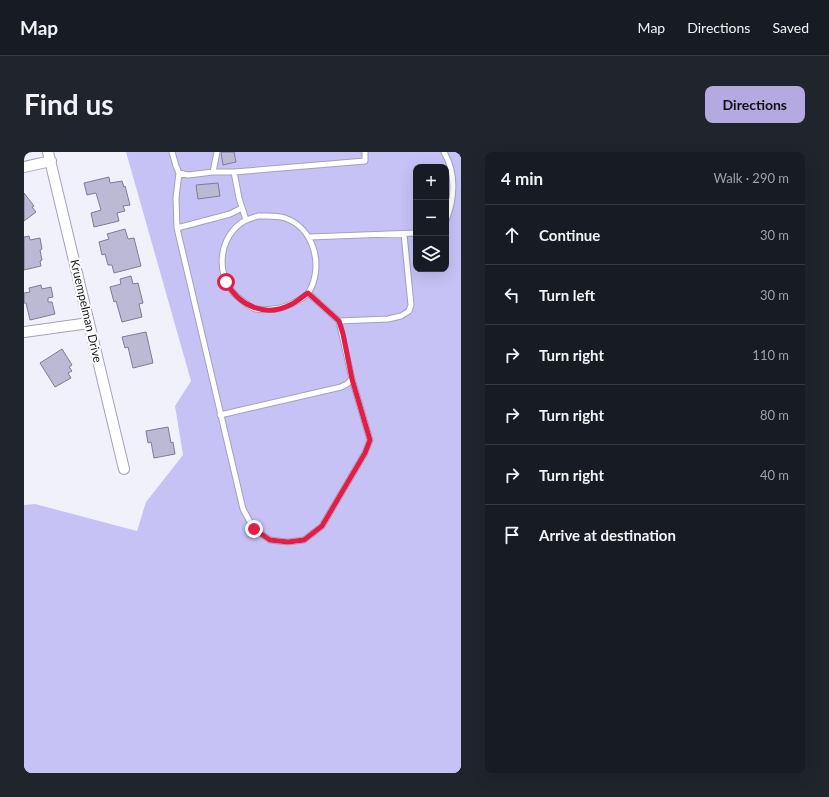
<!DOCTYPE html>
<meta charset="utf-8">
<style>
:root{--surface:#171b24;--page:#20242c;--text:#f1f3f6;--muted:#9ea1a6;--line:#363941;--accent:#b4a9e1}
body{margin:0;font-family:Lato,sans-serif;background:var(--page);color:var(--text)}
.controls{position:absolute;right:12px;top:12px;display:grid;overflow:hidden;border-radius:8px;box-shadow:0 4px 16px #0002}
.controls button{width:36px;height:36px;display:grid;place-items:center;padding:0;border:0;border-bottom:1px solid var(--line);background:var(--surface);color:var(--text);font:20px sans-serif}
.stop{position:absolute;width:12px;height:12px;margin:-9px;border:3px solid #e11d48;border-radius:50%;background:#fff}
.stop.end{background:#e11d48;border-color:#fff;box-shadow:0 1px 4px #0008}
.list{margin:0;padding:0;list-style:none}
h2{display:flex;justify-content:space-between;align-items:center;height:52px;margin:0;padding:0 16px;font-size:17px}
h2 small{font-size:13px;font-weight:400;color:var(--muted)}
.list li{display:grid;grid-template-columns:26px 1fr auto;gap:12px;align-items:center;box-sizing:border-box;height:60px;padding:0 16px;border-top:1px solid var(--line)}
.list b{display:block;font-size:15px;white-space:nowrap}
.list em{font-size:13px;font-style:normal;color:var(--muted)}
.icon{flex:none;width:22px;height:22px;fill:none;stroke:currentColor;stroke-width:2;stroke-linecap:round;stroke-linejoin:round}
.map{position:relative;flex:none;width:437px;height:621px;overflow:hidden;border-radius:8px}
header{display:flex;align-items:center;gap:24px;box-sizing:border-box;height:56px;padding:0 20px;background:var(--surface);border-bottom:1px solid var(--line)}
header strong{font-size:19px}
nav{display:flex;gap:22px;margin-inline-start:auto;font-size:14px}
.intro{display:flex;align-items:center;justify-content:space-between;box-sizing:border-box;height:96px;padding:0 24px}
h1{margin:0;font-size:28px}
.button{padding:10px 18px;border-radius:8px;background:var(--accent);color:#111;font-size:14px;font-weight:700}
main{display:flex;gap:24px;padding:0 24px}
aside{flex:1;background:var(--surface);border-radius:8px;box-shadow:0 4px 16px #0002}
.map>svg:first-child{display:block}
.green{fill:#c6c2f6;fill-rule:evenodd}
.building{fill:#bbb9d4;stroke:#7e7c95}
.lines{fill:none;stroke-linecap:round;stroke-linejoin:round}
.lane-casing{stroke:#a3a1bb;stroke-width:7}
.street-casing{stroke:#a3a1bb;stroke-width:12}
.lane{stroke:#fff;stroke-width:5}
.street{stroke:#fff;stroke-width:10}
.route{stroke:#e11d48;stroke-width:5}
.labels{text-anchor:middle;stroke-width:4;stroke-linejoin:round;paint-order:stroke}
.street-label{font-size:12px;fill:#191822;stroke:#fff}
</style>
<header>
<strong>Map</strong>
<nav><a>Map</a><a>Directions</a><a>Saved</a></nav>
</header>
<div class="intro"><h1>Find us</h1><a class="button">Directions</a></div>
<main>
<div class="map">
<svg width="437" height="621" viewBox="0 0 437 621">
<rect width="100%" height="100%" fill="#f1f1fc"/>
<!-- green -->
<path class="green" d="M102,0H437V621H0V353L11,352L113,379L122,350L159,303L151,254L167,229ZM392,15H422V117H392Z"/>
<!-- building -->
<path class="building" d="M197,0H210L212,10L199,13Z
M85,25L86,31L98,29L100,35L101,34L106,53L99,54L101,59L93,61L95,69L70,75L67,61L77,58L72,41L63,43L60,31Z
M194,31L196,44L174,47L172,33Z
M0,41L10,54L8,55L12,60L0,69Z
M101,77L104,87L110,86L117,114L90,121L88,113H84L81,102L78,103L75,90L85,87L83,82Z
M5,84L6,88L16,86L18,97L16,98L18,108L16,109L17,114L0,118V85Z
M107,124L109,132L114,131L119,151L115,152L118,165L98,170L92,149L90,150L86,135L97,132L96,127Z
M17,133L18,137L27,135L29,145L24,146V150H28L31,162L6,168L2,151H0V141L6,140L5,136Z
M122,180L129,211L109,216L104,195L101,196L98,185Z
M38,197L48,213L45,215L48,219L44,221L47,226L31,235L16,211Z
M144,275L147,291L149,290L151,302L130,306L127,290L124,291L122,279Z"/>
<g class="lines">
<defs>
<path id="lane" d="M148,0L152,14L155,21L164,23L189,20H210L341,9V0
M420,0C432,21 431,46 422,68
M189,20L193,0
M210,20L215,46L222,68
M155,21L152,46L153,76L219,357L230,377L246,388L264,390L280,388L298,374L341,301L346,288L328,227
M234,64C243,64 252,63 261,66C290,76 300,114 285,140C281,146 264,154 256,156C248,157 240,159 232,157C227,156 223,152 219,149C192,132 191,90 217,71C222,67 228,66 234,64Z
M153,76L206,62L218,56
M285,85L392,81
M284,141L315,169L364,167L377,164L385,159L387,153L380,82
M196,263L317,235L323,232L328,227L315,169"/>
<path id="street" d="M24,0L100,317
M0,15L27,9
M0,180L65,171"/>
</defs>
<!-- lane casing -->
<use href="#lane" class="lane-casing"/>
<!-- street casing -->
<use href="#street" class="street-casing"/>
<!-- lane -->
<use href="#lane" class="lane"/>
<!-- street -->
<use href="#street" class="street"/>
</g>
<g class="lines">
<!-- route -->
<path class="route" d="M202,130C216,155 242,166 268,152C274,149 279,144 284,141L315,169L319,182L328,227L346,288L341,301L298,374L280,388L264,390L246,388L230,377"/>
</g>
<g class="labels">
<!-- street labels -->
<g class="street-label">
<text transform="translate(62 159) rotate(77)" y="4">Kruempelman Drive</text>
</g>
</g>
</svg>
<div class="controls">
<button>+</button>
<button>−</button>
<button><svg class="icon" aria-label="layers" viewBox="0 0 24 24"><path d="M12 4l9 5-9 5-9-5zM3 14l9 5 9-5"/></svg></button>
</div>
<div class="stop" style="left:202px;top:130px"></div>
<div class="stop end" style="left:230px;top:377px"></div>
</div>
<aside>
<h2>4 min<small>Walk · 290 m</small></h2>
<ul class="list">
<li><svg class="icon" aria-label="ahead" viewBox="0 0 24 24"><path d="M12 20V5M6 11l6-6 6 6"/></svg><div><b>Continue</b></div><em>30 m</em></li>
<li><svg class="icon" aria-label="left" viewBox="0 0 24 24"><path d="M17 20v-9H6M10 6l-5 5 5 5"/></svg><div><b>Turn left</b></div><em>30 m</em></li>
<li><svg class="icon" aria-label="right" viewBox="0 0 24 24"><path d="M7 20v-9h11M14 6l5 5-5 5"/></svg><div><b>Turn right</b></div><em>110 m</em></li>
<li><svg class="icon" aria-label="right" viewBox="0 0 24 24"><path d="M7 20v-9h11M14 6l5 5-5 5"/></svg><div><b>Turn right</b></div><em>80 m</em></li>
<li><svg class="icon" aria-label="right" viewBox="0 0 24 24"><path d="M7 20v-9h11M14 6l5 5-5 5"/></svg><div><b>Turn right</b></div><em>40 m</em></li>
<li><svg class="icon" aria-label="arrive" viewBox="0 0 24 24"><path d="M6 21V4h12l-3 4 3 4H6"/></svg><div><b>Arrive at destination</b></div></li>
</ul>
</aside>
</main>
